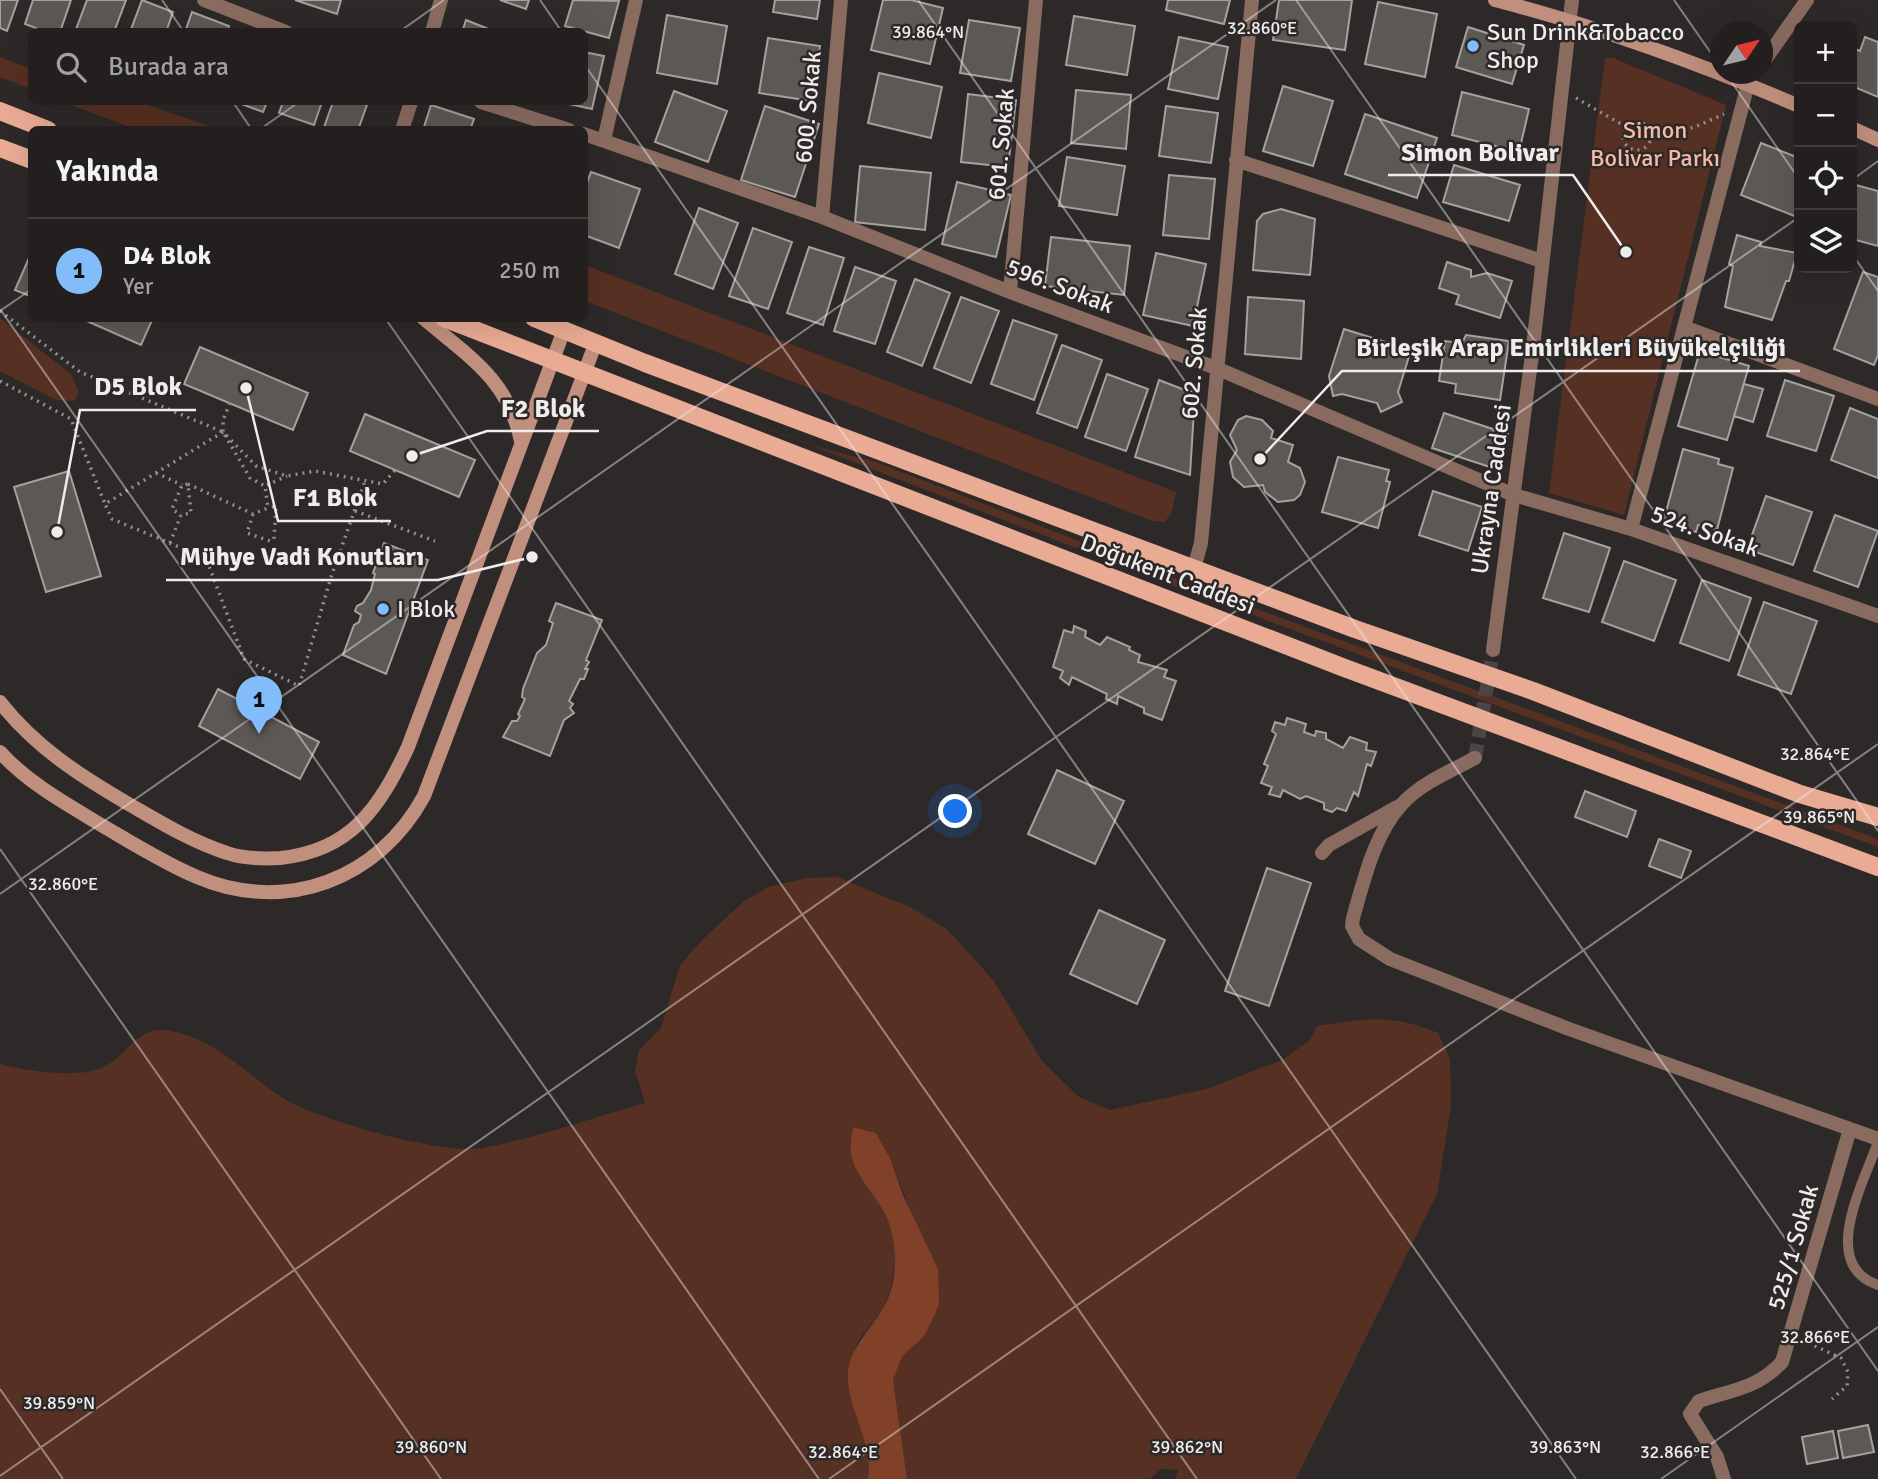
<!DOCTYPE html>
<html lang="tr">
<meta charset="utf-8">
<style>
:root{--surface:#221f1e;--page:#2e2c2b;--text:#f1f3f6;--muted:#a2a2a4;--line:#3f3d3c;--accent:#82bcfa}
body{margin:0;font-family:Signika,sans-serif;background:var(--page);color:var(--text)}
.controls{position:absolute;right:21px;top:21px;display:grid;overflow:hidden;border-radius:10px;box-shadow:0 7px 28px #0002}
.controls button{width:63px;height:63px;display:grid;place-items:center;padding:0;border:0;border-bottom:2px solid var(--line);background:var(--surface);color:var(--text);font:35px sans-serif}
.compass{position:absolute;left:1710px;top:21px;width:63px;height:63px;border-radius:50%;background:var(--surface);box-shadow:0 7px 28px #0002;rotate:55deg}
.you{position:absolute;left:956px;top:812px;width:24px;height:24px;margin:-18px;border:5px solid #fff;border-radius:50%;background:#1a73e8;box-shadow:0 0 0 10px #1a73e833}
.badge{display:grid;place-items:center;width:46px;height:46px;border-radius:50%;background:var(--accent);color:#111;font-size:23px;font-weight:700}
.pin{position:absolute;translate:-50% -58px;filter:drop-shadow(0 2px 4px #0008)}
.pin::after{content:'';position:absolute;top:37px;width:24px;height:21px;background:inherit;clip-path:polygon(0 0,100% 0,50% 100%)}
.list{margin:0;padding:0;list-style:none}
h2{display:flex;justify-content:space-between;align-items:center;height:91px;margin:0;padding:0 28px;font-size:30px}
h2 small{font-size:23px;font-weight:400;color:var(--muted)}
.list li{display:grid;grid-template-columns:46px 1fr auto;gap:21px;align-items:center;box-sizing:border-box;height:105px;padding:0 28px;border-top:2px solid var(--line)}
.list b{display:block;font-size:26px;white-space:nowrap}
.list p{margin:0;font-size:23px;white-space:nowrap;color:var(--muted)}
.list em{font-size:23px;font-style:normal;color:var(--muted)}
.icon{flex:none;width:38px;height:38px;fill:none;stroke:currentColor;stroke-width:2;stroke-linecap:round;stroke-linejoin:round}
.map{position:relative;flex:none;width:1878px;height:1479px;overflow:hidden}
.search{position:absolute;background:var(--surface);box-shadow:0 7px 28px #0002;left:28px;top:28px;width:560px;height:77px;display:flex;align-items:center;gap:18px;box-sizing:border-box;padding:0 24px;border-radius:10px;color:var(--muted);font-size:26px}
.panel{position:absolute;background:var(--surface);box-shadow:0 7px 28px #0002;left:28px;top:126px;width:560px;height:196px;border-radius:10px}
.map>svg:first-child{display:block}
.green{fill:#563022}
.forest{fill:#814129}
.building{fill:#5c5856;stroke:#a6a19f;stroke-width:2}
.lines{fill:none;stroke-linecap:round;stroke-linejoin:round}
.tertiary-tunnel{stroke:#4a4645;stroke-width:14;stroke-dasharray:14 7;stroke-linecap:butt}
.path{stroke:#928f8e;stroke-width:3.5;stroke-dasharray:2 5;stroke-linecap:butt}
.service{stroke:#8a6b60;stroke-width:10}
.minor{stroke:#8a6b60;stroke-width:14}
.tertiary{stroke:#8a6b60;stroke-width:14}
.secondary{stroke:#c08f7d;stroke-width:14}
.primary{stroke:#eaab94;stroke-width:18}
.ticks{fill:none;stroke:#efedec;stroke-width:2;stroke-opacity:0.45}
.poi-dot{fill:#82bcfa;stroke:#2d2928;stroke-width:2.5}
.labels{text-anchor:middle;stroke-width:5;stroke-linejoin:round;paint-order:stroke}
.poi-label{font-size:24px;fill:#efedec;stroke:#2d2928;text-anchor:start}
.street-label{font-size:24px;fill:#efedec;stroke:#2d2928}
.park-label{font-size:24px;fill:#f6baa4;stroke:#2d2928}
.ticks-label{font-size:18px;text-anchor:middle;fill:#efedec;stroke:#2d2928;stroke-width:5;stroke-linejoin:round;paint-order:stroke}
.leader{fill:none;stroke:#efedec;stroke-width:2.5}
.callout-dot{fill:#efedec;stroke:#2d2928;stroke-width:2.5}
.callout-label{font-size:26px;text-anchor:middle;font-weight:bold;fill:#efedec;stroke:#2d2928;stroke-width:5;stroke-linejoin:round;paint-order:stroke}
</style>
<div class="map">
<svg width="1878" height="1479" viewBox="0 0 1878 1479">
<rect width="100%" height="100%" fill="#2d2928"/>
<!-- green -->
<path class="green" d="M0,57L31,69V89L0,77Z
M1605,58H1613L1726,105L1624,515L1549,493Z
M63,102H139L217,129H135Z
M585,265L1176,492L1172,512L1165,522L1152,521L585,301Z
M0,318L71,374L79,392L74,401L56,400L0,371Z
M647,382L814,446L876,462L1187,583L1878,839V847L1169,584Z
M837,877L910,907L947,929L994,981L1042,1061L1079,1097L1110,1110L1207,1089L1282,1060L1310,1040L1317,1026C1367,1019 1389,1013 1438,1033L1450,1059L1451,1107L1437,1194L1296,1479H1175L1178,1470L1161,1469L1150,1479H907L893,1380L902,1357L925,1335L918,1229L890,1158L876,1133L853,1127C845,1177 882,1187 891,1229C898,1259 895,1292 877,1317C871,1326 859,1337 856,1347C839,1395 875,1436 868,1479H0V1064C25,1071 80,1079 104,1067C129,1054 138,1024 171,1031C216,1039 246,1074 283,1098C318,1120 442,1155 482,1148C537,1138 591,1118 645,1103L635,1071L639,1050L661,1028L680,965L702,940L743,902L768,887L807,878Z"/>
<!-- forest -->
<path class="forest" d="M853,1127L876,1133L890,1158L903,1195L938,1269L939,1305L925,1335L902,1357L893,1380L907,1479H868C874,1442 847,1410 848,1374C849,1348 871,1330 883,1308C897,1286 897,1255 891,1230C885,1201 857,1183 851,1154C850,1146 852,1135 853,1127Z"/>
<!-- building -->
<path class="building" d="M0,0H18L7,31L0,28Z
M33,0H71L60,32H46L25,24Z
M87,0H126L114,32H75Z
M142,0L173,12L166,32H130Z
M295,0H341L337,14Z
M500,0H529L526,9Z
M573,0L619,1L609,38L565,26Z
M775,0H820L817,19L773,12Z
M883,0H911L943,8L930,64L871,50Z
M1168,0H1230L1224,24L1166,10Z
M1279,0H1352L1345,50L1273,40Z
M1378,2L1437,14L1425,77L1365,64Z
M192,12L229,26L227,32H185Z
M667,15L727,26L717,84L657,73Z
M1074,16L1135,26L1127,75L1066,65Z
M466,20L496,32H462Z
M969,20L1020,28L1011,81L960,73Z
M1468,27L1524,45L1512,84L1456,67Z
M1179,37L1228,47L1218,99L1168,89Z
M1865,37L1878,42V97L1852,86V48L1860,51Z
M768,38L820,46L812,101L759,93Z
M584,52L604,56L592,109L560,102H584Z
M879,73L942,87L931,138L868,123Z
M1283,86L1333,101L1313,166L1263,151Z
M1076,90L1131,95L1126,149L1071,143Z
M674,91L727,111L708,162L655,142Z
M1462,92L1529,109L1519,152L1452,135Z
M968,94L1016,100L1008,167L961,162Z
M236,102H267L263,112Z
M283,102H322L314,125L279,113Z
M333,102H368L358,130H323Z
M431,105L474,119L470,130H423Z
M765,106L819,124L795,197L741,180Z
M1166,106L1218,113L1211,163L1159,156Z
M1365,114L1437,138L1417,198L1345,174Z
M1761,143L1799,158L1797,217L1741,195Z
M1067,157L1125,166L1117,215L1059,206Z
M1454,165L1520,185L1509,221L1443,202Z
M860,166L931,173L925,230L855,222Z
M591,172L640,189L619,248L584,235V191Z
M1169,175L1215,179L1209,239L1163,235Z
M957,182L1011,195L996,257L942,244Z
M1852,184L1878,191V246L1852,239Z
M699,208L738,223L713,289L675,274Z
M1281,209L1315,219L1310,275L1253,270L1257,221L1263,214Z
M753,228L792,242L768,309L729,296Z
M1737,235L1761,242L1760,246L1797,253L1789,281H1786L1772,320L1725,307L1733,266L1729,264Z
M1051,237L1130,246L1124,295L1045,286Z
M809,247L844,258L823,325L787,313Z
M32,251V297L15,290Z
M1156,253L1206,264L1193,326L1143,315Z
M1447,262L1471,270V277L1487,273L1512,281L1500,318L1456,304L1459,295L1439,288Z
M855,267L896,281L875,344L834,331Z
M1863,272L1878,277V355L1874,365L1834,349Z
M915,279L950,293L922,366L887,352Z
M961,297L999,311L971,383L934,368Z
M1248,297L1304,301L1301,359L1245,354Z
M80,318H153L141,345Z
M1013,320L1057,335L1034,400L991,384Z
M1344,329L1411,350L1398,392L1402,402L1381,412L1377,403L1342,394L1333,396L1329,376Z
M1466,335L1509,341L1500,400L1455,393L1456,384L1439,381L1445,341L1462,343Z
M1062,345L1102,360L1077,428L1037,413Z
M200,347L308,393L293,430L184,384Z
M1700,351L1749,366L1727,440L1678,426Z
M1107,374L1148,389L1126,451L1085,437Z
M1159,380L1195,394L1190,475L1135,457Z
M1785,380L1834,396L1816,451L1767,436Z
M1744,384L1763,389L1753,422L1734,416Z
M1850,408L1878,419V478L1831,460Z
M1444,413L1508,434L1496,469L1432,448Z
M365,414L475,460L459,497L350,451Z
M1246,416L1262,420L1273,431L1271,438L1293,445L1288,462L1300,468L1305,482L1300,495L1294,500L1278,502L1265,492L1263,485L1244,487L1233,477L1230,462L1237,450L1230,435L1238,420Z
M1683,449L1719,459L1718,464L1733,468L1717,530L1698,525L1696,532L1663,523Z
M1338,457L1389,470L1386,481L1390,482L1378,528L1322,512Z
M69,471L101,576L46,592L14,487Z
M1433,491L1482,507L1468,551L1419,535Z
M1766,496L1812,512L1793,565L1747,549Z
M1835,515L1878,531L1858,587L1814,571Z
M1564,533L1610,548L1589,612L1543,598Z
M384,543L428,560L386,674L343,655L354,625L359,622L361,615L355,611L357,606L363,603L371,590L375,574L373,573Z
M1624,561L1676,580L1654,641L1602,622Z
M1702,580L1751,598L1729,661L1680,643Z
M1764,602L1817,621L1791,694L1738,675Z
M556,603L602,620L586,660L589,662L585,669H588L584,679H580L569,701L573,704L570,708L574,713L564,720L550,756L503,737L512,721H517L520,716L518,714L525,699L522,697L523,689L537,653L546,645L553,623L549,621Z
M1074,626L1086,631L1085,637L1100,645L1107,637L1130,647L1129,650L1140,655L1138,662L1167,670L1164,677L1176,681L1162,720L1144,713V708L1118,696L1117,704L1106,699L1107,694L1072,677L1069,685L1060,678L1063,671L1053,667L1064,630L1073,633Z
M218,689L319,742L300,779L199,726Z
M1287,718L1306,724L1304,732L1315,736L1316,731L1326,733V739L1343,748L1350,737L1367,743L1366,750L1376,752L1371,766L1367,764L1358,796L1354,792L1346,811L1337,808L1332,812L1324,809V803L1306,796L1300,799L1283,790L1280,797L1269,794L1272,787L1261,783L1268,766L1264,764L1276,734L1272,731L1275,722L1285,725Z
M1057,770L1124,801L1095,864L1028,834Z
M1585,791L1636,811L1627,837L1575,817Z
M1659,839L1691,851L1681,878L1649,866Z
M1267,868L1311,883L1269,1006L1225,991Z
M1099,910L1165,940L1137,1004L1070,974Z
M1868,1425L1874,1452L1843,1458L1838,1431Z
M1833,1431L1838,1458L1807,1464L1802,1437Z"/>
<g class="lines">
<!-- tertiary-tunnel -->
<path class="tertiary-tunnel" d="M1475,758L1493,650"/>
<!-- path -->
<path class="path" d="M1576,98L1626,127
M1623 136a14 14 0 1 1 28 0a14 14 0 1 1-28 0Z
M1650,139L1695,127L1724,114
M0,311L80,372L223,432L250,478L265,486
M0,381L71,419L105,504
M230,403L223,420V432L256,466L287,476L315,471L383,484L395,470
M223,432L105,504L112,519L206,558L244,659L299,686L331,577L365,481
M156,473L182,485
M188,484L253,514L268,508L265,486L287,476
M355,511L435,541
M253,514L247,533L270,541L274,539L276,506L268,508
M170,543L181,515L191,513L188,484L182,485L172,509L181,515
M1802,1340L1841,1358L1848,1372L1847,1386L1832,1399"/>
<!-- service -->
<path class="service" d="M1878,1142C1864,1182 1818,1265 1878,1285"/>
<!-- minor -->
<path class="minor" d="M204,0L286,32
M432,32L441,0
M481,102L569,130
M402,130L411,102
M584,134L822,217L1010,292L1216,368L1514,495L1631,529L1878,616
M604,140L636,0
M1236,160L1542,261
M822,217L841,0
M1010,292L1036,0
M1684,327L1878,399
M1631,529L1748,84
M1194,568L1201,543L1252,0
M1475,758C1451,771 1421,783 1402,804C1374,834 1364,880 1353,918L1352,926L1359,939L1390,959L1569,1029L1878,1139
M1322,853L1329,845L1397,807
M1724,1479L1717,1457L1690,1414L1699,1401C1731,1390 1757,1389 1782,1362L1850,1129"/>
<!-- tertiary -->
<path class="tertiary" d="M1762,64L1807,0
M1493,650L1533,347L1572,0"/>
<!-- secondary -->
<path class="secondary" d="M1495,0C1599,27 1701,64 1799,106
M1852,128L1878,140
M423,318C469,357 508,379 521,441
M0,702C36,748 82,777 132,806C163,824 193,842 227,853C244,859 262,859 280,858C351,851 380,807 408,747L564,330
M0,752C30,785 70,806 108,829C137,846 166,864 197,877C286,915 379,879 424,796L596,342"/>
<!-- primary -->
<path class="primary" d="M0,111L48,130
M0,148L32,160
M444,318L1342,667L1878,867
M534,318L645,363L1355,629L1533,691L1800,794L1878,817"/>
</g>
<!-- ticks -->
<path class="ticks" d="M162,0L184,32M540,0L562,32M918,0L1878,1371M1296,0L1878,831M1674,0L1720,66M399,32L444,0M584,64L1576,1479M1726,74L1799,179M233,102L252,130M259,130L299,102M1852,180L1878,161M1852,254L1878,291M0,309L819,1479M0,311L32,289M385,318L1197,1479M0,849L441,1479M0,894L1276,0M0,1389L63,1479M0,1476L1799,217M829,1479L1878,744M1661,1479L1878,1327"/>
<!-- markers -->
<g class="poi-dot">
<circle cx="1473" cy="46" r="7"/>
<circle cx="383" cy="609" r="7"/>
</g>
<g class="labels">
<!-- poi labels -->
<g class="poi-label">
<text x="1487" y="40">Sun Drink&amp;Tobacco<tspan x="1487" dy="28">Shop</tspan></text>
<text x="397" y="617">I Blok</text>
</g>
<!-- street labels -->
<g class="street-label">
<text transform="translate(808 107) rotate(-85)" y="8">600. Sokak</text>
<text transform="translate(1001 144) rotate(-85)" y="8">601. Sokak</text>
<text transform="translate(1060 286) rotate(21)" y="8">596. Sokak</text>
<text transform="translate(1194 363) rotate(-85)" y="8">602. Sokak</text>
<text transform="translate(1491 489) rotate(-82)" y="8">Ukrayna Caddesi</text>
<text transform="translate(1705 531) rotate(19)" y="8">524. Sokak</text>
<text transform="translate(1168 574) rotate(21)" y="8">Doğukent Caddesi</text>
<text transform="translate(1793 1247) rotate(-74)" y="8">525/1 Sokak</text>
</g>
<!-- park labels -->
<g class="park-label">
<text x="1655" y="138">Simon<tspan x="1655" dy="28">Bolivar Parkı</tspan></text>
</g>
</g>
<g class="ticks-label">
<text x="1262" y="34">32.860°E</text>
<text x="928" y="38">39.864°N</text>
<text x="1815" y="760">32.864°E</text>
<text x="1819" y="823">39.865°N</text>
<text x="63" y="890">32.860°E</text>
<text x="1815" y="1343">32.866°E</text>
<text x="59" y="1409">39.859°N</text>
<text x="431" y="1453">39.860°N</text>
<text x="1187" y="1453">39.862°N</text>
<text x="1565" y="1453">39.863°N</text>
<text x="843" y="1458">32.864°E</text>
<text x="1675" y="1458">32.866°E</text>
</g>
<!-- callouts -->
<path class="leader" d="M1626 252L1573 175H1388M1260 459L1342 371H1800M57 532L80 410H196M412 456L487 431H599M246 388L278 521H391M532 557L438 580H166"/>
<g class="callout-dot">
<circle cx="1626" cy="252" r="7"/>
<circle cx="1260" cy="459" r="7"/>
<circle cx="57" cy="532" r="7"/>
<circle cx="412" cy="456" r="7"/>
<circle cx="246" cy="388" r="7"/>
<circle cx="532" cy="557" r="7"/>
</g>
<g class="callout-label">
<text x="1480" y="161">Simon Bolivar</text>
<text x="1571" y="356">Birleşik Arap Emirlikleri Büyükelçiliği</text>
<text x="138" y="395">D5 Blok</text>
<text x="543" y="417">F2 Blok</text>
<text x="335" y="506">F1 Blok</text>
<text x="302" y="565">Mühye Vadi Konutları</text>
</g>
</svg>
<div class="controls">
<button>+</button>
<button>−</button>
<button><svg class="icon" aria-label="locate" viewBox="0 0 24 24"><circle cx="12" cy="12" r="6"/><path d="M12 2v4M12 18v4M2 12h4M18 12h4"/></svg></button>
<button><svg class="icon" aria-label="layers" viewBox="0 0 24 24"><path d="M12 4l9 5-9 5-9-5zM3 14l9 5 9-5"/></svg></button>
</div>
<svg class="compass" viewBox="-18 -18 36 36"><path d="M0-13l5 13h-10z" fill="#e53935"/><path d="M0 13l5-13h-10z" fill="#a2a2a4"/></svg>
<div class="you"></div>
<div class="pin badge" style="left:259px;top:734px">1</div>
<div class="search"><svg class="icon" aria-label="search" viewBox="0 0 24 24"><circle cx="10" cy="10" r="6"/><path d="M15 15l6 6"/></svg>Burada ara</div>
<section class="panel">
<h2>Yakında<small></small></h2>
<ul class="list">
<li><span class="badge">1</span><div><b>D4 Blok</b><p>Yer</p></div><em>250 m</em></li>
</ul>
</section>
</div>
